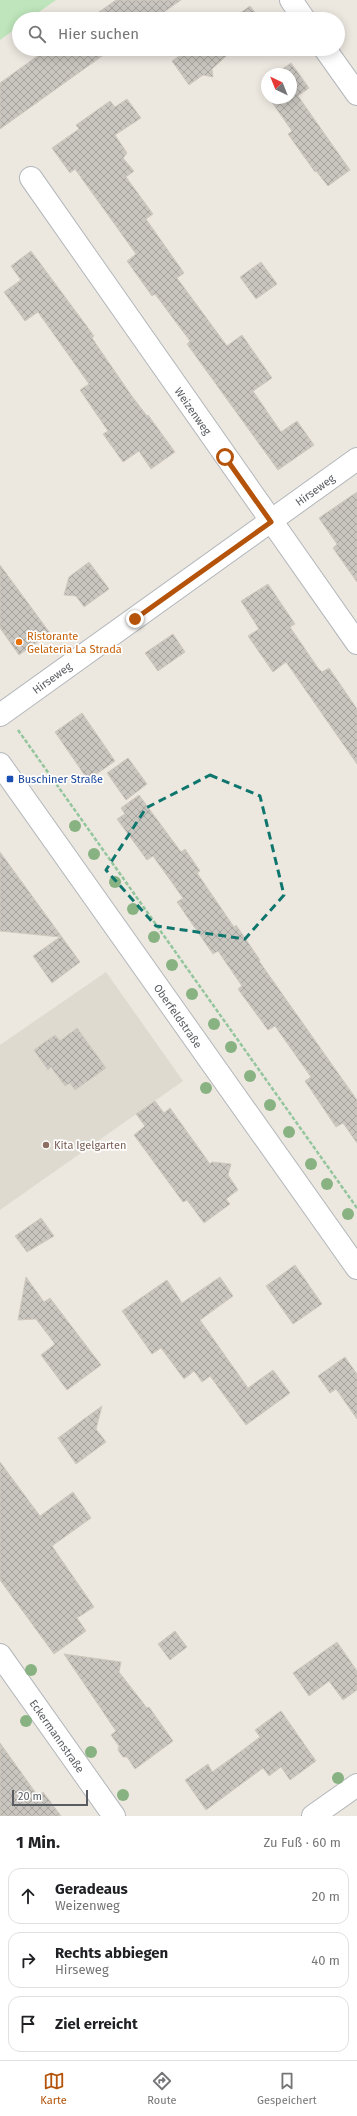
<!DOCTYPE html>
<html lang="de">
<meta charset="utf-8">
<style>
:root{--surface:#fff;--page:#f6f6f6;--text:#202124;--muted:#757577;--line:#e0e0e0;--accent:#b45309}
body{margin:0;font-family:"Fira Sans",sans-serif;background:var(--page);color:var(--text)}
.compass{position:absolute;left:261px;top:68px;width:36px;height:36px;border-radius:50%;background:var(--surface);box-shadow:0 2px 10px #0003;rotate:317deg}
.scale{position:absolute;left:12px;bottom:10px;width:76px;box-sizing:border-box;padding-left:4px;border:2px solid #595d61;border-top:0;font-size:11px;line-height:14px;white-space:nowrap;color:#595d61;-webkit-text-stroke:3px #fff;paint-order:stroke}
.stop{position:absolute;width:12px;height:12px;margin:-9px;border:3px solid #b45309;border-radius:50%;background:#fff}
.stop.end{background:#b45309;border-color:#fff;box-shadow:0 1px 4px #0008}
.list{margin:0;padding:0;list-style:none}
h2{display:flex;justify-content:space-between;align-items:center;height:52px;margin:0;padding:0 16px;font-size:17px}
h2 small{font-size:13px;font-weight:400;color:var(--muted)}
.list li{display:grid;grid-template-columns:26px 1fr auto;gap:12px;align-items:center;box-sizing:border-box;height:56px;margin:0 8px 8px;padding:0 8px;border:1px solid var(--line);border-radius:12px}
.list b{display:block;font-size:15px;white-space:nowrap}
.list p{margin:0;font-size:13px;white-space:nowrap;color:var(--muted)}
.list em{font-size:13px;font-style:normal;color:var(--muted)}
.icon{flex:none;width:22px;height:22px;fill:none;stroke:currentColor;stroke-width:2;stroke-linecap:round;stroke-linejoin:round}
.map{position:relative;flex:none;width:357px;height:1816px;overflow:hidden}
.search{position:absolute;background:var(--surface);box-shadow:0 2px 10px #0003;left:12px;right:12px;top:12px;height:44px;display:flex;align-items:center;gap:10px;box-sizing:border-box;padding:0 14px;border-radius:22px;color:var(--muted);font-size:15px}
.sheet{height:244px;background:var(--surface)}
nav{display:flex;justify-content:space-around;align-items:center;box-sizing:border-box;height:56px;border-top:1px solid var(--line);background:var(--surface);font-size:11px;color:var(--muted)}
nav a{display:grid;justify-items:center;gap:2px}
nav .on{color:var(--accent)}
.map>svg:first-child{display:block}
.education{fill:#dedad0}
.green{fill:#bee5bb}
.building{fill:url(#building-cross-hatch);stroke:#d1c9be}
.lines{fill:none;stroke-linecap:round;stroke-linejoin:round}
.minor-casing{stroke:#b3b7bb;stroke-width:24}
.tertiary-casing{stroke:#b3b7bb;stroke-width:24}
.path{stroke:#94c69d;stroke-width:2.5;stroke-dasharray:4 2;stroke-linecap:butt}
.minor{stroke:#fff;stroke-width:22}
.tertiary{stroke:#fff;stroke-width:22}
.tree{fill:#88b281}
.route{stroke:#b45309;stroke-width:5}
.marked{fill:none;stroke:#0f766e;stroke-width:3;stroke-dasharray:8 5;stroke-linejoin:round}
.food-dot{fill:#e8710a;stroke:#fff;stroke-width:1.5}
.transit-dot{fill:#1a4fb4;stroke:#fff;stroke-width:1.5}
.education-dot{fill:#8d6e63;stroke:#fff;stroke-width:1.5}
.labels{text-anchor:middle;stroke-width:3.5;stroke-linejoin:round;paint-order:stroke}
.street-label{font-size:11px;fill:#595d61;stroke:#fff}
.food-label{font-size:11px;fill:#c56008;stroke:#fff;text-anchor:start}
.transit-label{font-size:11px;fill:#164399;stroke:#fff;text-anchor:start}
.education-label{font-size:11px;fill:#785e54;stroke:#fff;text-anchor:start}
</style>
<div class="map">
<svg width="357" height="1816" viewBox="0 0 357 1816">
<defs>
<pattern id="building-cross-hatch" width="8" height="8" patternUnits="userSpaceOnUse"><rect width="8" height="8" fill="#c9c5bf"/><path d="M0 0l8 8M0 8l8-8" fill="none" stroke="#a6a39f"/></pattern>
</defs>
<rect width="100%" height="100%" fill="#ece8e0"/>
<!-- education -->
<path class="education" d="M106,972L183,1081L0,1210V1045Z"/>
<!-- green -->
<path class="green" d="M0,0H56L29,19H19V26L0,40Z"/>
<!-- building -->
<path class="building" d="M116,0H181L154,19H89Z
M250,6L260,19H232Z
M47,49H112L0,129V83Z
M189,49H234L212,69L213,77L203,75L189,85L172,61Z
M291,63L309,88L298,96L350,170L328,186L316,171L315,172L288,134L292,131L269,98H291V74H275Z
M127,99L141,118L115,135L127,153L123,158L134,171L126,177L153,214L146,219L184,273L177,278L227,346L242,335L272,378L253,391L281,432L297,421L314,445L278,470L187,344L190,341L155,294L152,296L127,261L136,254L75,169L70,173L52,148L79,129L76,125L110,101L115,107Z
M31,251L94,336L92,338L131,395L147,416L148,415L175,452L151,469L139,451L123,462L103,434L108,431L80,390L89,384L77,367L38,312L25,321L4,292L21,280L11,266Z
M261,262L277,284L256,299L240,277Z
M357,492V582L333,548L337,544L319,518Z
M89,562L109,589L84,607L76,596L64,595L69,577Z
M0,565L50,633L19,655L0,628Z
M268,584L295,624L290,627L318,668L322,672L329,668L357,709V764L286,662L273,672L248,636L259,629L241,601Z
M173,634L185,652L158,671L145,653Z
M82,713L115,761L88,780L55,732Z
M128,758L147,784L126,800L107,773Z
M139,795L181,852L185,849L200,871L197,873L234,927L236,925L260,960L259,961L357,1100V1143L343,1123L336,1127L305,1081L311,1077L275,1026L268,1030L238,989L242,986L218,951L213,954L177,902L183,898L153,856L147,860L117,819L125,814L121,808Z
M0,852L80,962L52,983L33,956L60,937L0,931Z
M77,1028L106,1068L75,1090L70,1083L65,1086L51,1067L48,1070L34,1050L55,1035L60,1041Z
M155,1101L164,1113L170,1108L210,1164L212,1162L231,1164L228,1175L238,1190L226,1199L230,1204L204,1223L187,1200L183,1202L134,1135L145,1126L136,1114Z
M41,1218L54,1236L27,1252L15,1236Z
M295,1265L322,1304L293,1324L266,1286Z
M26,1277L44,1302L50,1298L101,1365L67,1390L41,1355L55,1344L36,1319L18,1320Z
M220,1277L233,1296L200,1320L248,1388L273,1370L290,1393L246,1425L210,1376L202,1382L194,1371L184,1379L161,1348L152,1354L122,1311L167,1280L182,1303Z
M345,1357L357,1374V1419L336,1389L330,1393L318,1376Z
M102,1406L96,1429L106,1442L76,1464L58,1438Z
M0,1462L40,1516L73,1492L91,1518L52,1546L94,1607L77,1618L86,1631L54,1654L0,1580Z
M175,1631L187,1647L170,1660L158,1644Z
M337,1642L357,1671V1690L343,1700L329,1681L309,1696L293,1673Z
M64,1654L121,1662L119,1672L147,1708L149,1707L173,1741L135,1769L127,1757H123L118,1750L119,1746L111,1735L116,1731Z
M281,1711L316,1761L290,1780L281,1767L269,1776L263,1768L206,1810L185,1780L208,1764L212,1772L236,1755L260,1737L255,1730Z
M0,1743L38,1796L43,1792L61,1816H0Z"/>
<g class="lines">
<defs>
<path id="minor" d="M291,0L304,19
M325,49L357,94
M31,178L357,643
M0,715L357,459
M0,1655L114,1816
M313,1816L357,1785"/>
<path id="tertiary" d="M0,764L357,1268"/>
</defs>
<!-- minor casing -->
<use href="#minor" class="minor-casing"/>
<!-- tertiary casing -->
<use href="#tertiary" class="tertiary-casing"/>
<!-- path -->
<path class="path" d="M18,730L357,1208"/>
<!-- minor -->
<use href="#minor" class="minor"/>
<!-- tertiary -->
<use href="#tertiary" class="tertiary"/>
</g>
<!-- trees -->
<g class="tree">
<circle cx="75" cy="826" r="6"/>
<circle cx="94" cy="854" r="6"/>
<circle cx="115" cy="882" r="6"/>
<circle cx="133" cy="909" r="6"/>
<circle cx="154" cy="937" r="6"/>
<circle cx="172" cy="965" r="6"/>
<circle cx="192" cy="994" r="6"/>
<circle cx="214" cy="1024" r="6"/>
<circle cx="231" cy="1047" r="6"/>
<circle cx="250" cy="1076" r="6"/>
<circle cx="206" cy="1088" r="6"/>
<circle cx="270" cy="1105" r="6"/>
<circle cx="289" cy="1132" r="6"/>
<circle cx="311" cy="1164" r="6"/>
<circle cx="327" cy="1184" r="6"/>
<circle cx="348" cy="1214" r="6"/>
<circle cx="31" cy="1670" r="6"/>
<circle cx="26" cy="1721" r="6"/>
<circle cx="91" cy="1752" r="6"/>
<circle cx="338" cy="1778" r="6"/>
<circle cx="123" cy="1795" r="6"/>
</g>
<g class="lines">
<!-- route -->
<path class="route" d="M135,619L271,522L225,457"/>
</g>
<!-- marked area -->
<path class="marked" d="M210,775L260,796L284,895L245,939L156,926L106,870L146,808Z"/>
<!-- markers -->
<circle class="food-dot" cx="19" cy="642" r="4"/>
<rect class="transit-dot" x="6" y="775" width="8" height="8" rx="2"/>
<circle class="education-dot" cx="46" cy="1145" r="4"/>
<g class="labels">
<!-- street labels -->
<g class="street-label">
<text transform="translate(193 411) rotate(55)" y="4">Weizenweg</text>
<text transform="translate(315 490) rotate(-36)" y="4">Hirseweg</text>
<text transform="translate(52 678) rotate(-36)" y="4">Hirseweg</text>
<text transform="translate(178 1016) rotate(55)" y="4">Oberfeldstraße</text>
<text transform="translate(57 1736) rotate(55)" y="4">Eckermannstraße</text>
</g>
<!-- food labels -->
<g class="food-label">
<text x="27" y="640">Ristorante<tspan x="27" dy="13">Gelateria La Strada</tspan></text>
</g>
<!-- transit labels -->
<g class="transit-label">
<text x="18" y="783">Buschiner Straße</text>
</g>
<!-- education labels -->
<g class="education-label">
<text x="54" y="1149">Kita Igelgarten</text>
</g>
</g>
</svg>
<svg class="compass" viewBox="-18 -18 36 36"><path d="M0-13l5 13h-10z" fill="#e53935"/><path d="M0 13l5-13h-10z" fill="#757577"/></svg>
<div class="scale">20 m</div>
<div class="stop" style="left:225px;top:457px"></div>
<div class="stop end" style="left:135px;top:619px"></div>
<div class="search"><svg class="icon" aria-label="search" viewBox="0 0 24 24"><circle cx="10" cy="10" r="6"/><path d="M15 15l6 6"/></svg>Hier suchen</div>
</div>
<section class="sheet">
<h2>1 Min.<small>Zu Fuß · 60 m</small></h2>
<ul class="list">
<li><svg class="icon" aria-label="ahead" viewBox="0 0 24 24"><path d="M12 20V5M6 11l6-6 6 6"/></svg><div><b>Geradeaus</b><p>Weizenweg</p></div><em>20 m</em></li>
<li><svg class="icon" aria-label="right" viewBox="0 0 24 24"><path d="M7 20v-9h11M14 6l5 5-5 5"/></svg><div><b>Rechts abbiegen</b><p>Hirseweg</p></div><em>40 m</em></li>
<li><svg class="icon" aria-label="arrive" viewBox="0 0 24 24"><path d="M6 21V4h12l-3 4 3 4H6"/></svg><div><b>Ziel erreicht</b></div></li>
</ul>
</section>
<nav>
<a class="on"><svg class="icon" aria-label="map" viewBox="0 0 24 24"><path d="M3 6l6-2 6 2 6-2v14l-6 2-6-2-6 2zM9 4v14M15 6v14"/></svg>Karte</a>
<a><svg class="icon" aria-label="directions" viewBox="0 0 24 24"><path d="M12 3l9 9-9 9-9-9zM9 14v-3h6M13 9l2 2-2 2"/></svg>Route</a>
<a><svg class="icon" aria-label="saved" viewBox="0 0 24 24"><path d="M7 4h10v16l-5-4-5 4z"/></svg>Gespeichert</a>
</nav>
